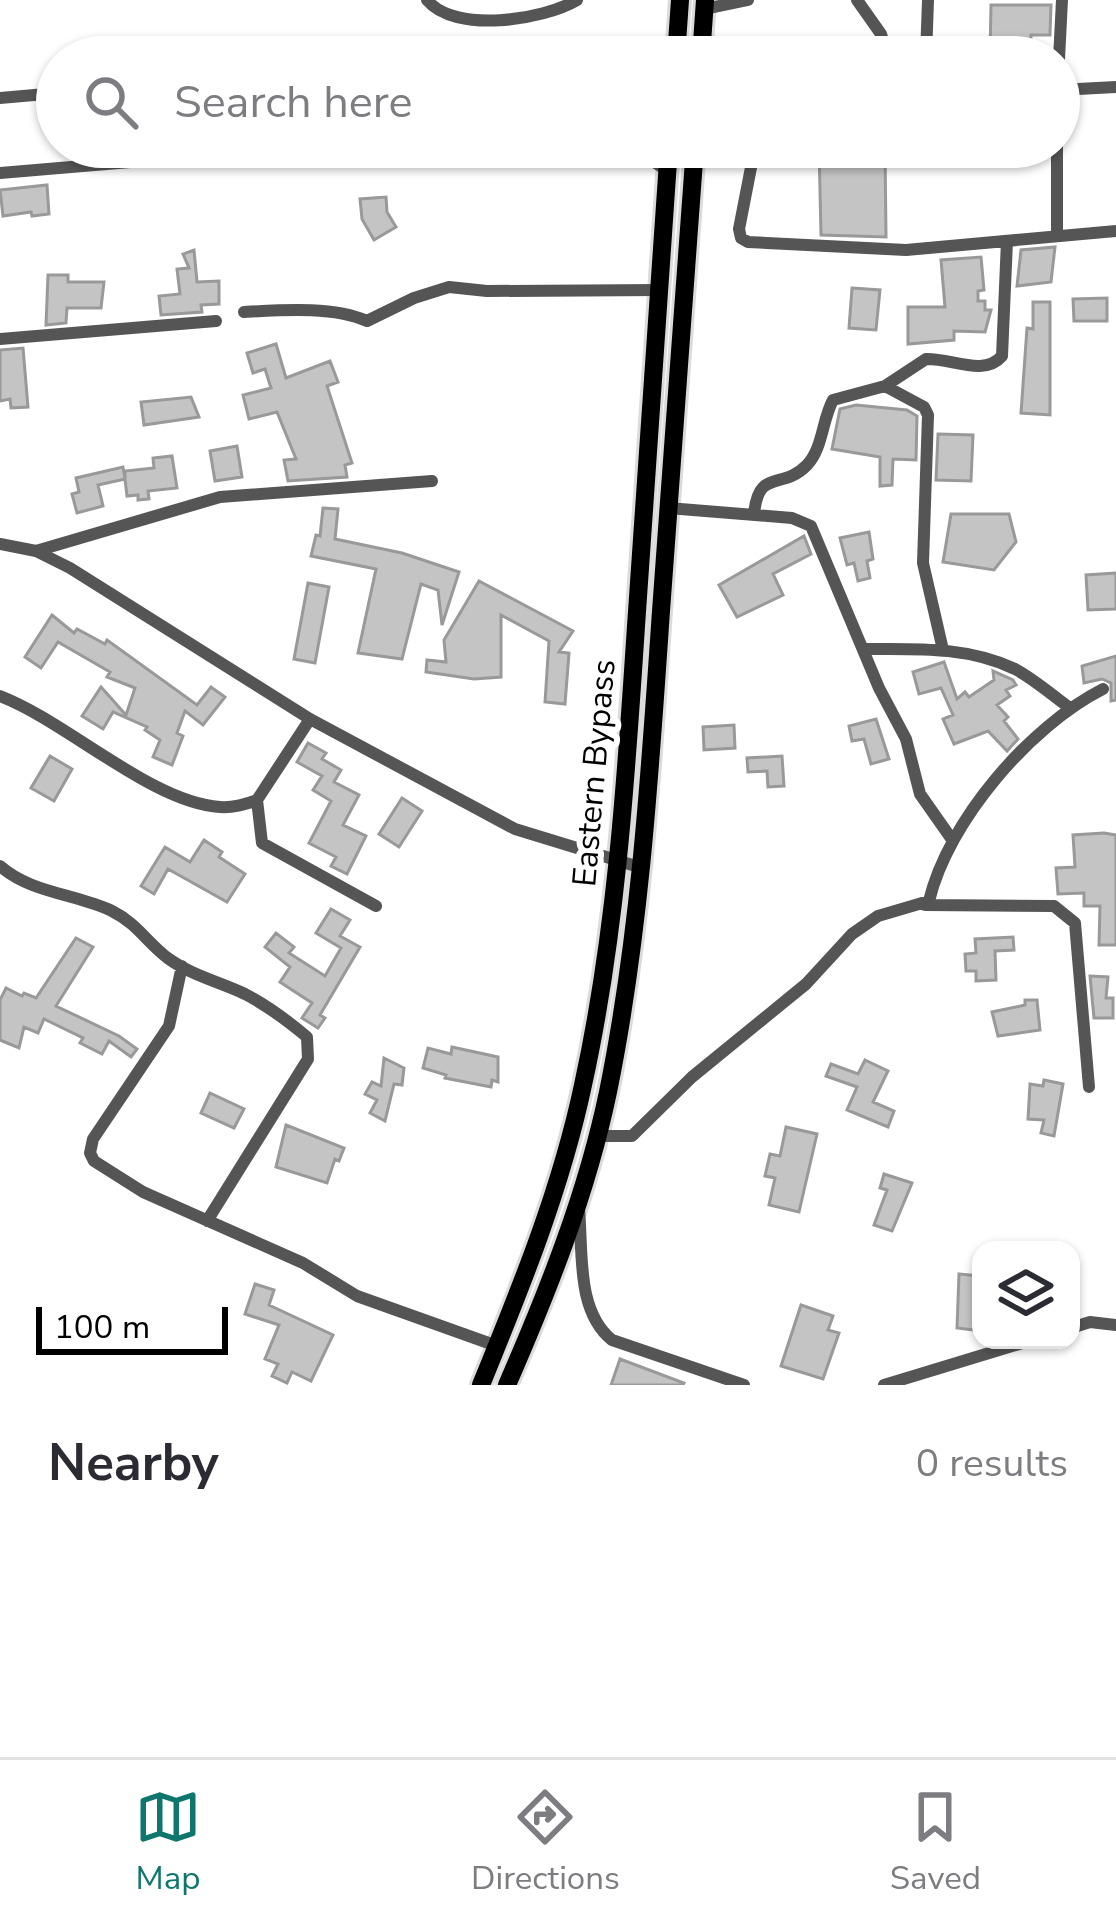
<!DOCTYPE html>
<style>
:root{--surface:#fff;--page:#f7f7f7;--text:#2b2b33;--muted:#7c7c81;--line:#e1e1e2;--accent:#0f766e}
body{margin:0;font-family:"Nunito Sans",sans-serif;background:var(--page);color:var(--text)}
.controls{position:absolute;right:36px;bottom:36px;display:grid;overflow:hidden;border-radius:24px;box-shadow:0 3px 9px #0004}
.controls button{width:108px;height:108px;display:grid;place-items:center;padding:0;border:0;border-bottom:3px solid var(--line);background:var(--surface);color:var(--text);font:60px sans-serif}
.scale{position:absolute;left:36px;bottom:30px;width:192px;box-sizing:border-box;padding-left:12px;border:6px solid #000;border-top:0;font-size:33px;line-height:42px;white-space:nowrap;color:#000;-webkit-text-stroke:9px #fff;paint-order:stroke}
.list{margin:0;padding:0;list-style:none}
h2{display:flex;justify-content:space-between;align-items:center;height:156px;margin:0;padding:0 48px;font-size:51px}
h2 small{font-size:39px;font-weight:400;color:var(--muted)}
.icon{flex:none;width:66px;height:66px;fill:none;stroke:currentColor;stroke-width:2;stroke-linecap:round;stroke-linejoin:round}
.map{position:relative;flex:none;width:1116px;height:1385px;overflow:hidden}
.search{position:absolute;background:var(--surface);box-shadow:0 3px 9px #0004;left:36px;right:36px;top:36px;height:132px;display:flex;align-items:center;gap:30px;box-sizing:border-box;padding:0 42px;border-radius:66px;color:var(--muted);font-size:45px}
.sheet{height:372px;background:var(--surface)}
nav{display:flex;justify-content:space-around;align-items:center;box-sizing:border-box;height:168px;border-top:3px solid var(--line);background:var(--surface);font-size:33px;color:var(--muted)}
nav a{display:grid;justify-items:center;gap:6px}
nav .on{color:var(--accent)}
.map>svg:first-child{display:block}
.building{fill:#c4c4c4;stroke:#999;stroke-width:3}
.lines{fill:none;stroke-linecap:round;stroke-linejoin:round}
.primary-casing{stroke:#dbdbdb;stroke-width:24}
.minor{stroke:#555;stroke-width:12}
.primary{stroke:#000;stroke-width:18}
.labels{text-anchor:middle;stroke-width:12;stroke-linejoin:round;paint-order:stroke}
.street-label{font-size:33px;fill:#000;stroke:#fff}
</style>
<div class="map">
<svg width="1116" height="1385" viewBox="0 0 1116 1385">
<rect width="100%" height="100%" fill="#fff"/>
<!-- building -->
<path class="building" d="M991,5H1051L1050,35H1031L1030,56L990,55Z
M819,147H885L886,237L821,235Z
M915,147H1019L1020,157L915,165Z
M47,185L49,214L32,216L31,212L3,216L0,190Z
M386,197L387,212L396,227L374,240L362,219L360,199Z
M1055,247L1051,282L1017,286L1021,250Z
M194,250L197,282L219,281V304L201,305L202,312L161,315L159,296L180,294L177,269L189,268L183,254Z
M981,257L984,290L978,291V301H985V310H991L985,332L954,331V340L908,344V307H945L941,260Z
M48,275H68V282H104L101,308H67L66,323L46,325Z
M852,288L880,290L876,330L849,328Z
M1107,298V321H1074L1073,299Z
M1033,302H1050V415L1021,413L1027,328L1033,329Z
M276,344L286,378L330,361L338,382L327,386L352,463L345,465L347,477L288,481L284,460L296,459L277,412L249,419L243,395L271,388L265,369L253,373L247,353Z
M23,348L28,407L11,408L10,399L0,401V350Z
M191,397L199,417L144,425L141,402Z
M856,405L907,410L917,416L916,460L893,459L892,485L880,486V457L832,449L840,409Z
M938,434L973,435L971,481L936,480Z
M237,446L242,477L215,481L210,451Z
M172,456L177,488L148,491L149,499L138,500V495L127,496L125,479L98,485L103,506L77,513L72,494L79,492L76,478L123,467L125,478V471L154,468L153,458Z
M323,508L338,509L335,539L402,553L459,572L442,625L438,590L421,584L402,659L358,653L376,569L311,556L316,535L320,536Z
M951,514H1009L1016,542L994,570L943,562Z
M869,532L873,559L867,561L870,578L858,581L854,563L847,565L840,538Z
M804,536L811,554L773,574L783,595L737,617L719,585Z
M1116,573V609L1088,610L1086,575Z
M479,581L573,631L559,652L569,653L565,704L545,702L549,641L501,615V677L474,679L426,672L427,660L446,662L444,640Z
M308,583L329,587L315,663L294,659Z
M52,615L74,633L77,629L105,644L107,640L197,705L211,687L225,697L203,725L185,711L177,733L183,736L172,765L153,757L160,740L145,730L147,727L113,712L103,729L82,716L101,687L126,715L135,688L107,677L110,672L58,642L41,668L25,657Z
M1116,656V700L1111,701V683L1102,679L1084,683L1082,666Z
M944,662L957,699L965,692L969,697L994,680L993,671L1013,680L1016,685L1006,690L1010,696L997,705L1008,717L1004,721L1018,739L1007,751L988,731L954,744L943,719L953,715L941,688L919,694L913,672Z
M876,719L889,759L871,764L864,739L852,741L849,726Z
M734,725L735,748L704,750L703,727Z
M308,743L326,753L322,759L341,770L334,782L359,795L343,825L366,836L347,874L331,866L336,857L309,843L331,801L313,790L322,776L297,762Z
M50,756L72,769L54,801L31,788Z
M782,756L784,786L768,787L767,771L748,772L747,758Z
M402,798L422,811L399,847L379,834Z
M1104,833L1116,835V945H1099L1100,906H1084V893L1058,894L1056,868L1075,867L1073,835Z
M204,840L222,852L219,857L245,874L227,902L168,869L154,894L141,886L165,847L190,862Z
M331,909L350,920L340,936L360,947L320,1015L325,1018L318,1028L302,1018L312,1003L280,982L290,967L265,947L276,933L294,947L289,953L325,976L341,948L316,933Z
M1013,937L1014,950L995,951L996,980L976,981V971H966L965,954L976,953L975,939Z
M76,938L93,947L56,1006L119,1036L137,1049L131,1057L109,1041L102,1054L80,1043L83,1038L44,1019L38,1033L24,1027L19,1048L0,1040V1000L6,988L22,996L24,993L36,998Z
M1090,976L1108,977L1106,998H1113V1018H1094Z
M1025,1000H1037L1040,1030L998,1036L992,1012L1025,1005Z
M452,1047L498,1057V1082L492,1080L491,1087L445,1078L446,1075L423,1068L428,1048L451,1054Z
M384,1058L404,1068L402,1085L394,1084L385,1121L370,1113L377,1100L365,1094L372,1082L381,1086Z
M865,1060L888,1071L873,1102L894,1111L888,1127L847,1110L857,1087L826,1076L831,1064L858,1074Z
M1044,1080L1063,1084L1054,1136L1041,1133L1044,1120L1028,1119L1030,1084L1043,1086Z
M210,1093L244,1109L234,1128L201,1113Z
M286,1125L344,1148L339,1161L335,1159L327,1183L276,1167Z
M786,1127L817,1134L799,1212L769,1205L775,1178L765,1176L770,1154L780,1156Z
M884,1174L912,1183L892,1231L874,1225L887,1190L880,1188Z
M959,1274L981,1276L974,1330L957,1328Z
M255,1284L274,1290L269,1305L333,1335L311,1381L292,1372L287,1383L272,1376L278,1364L265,1359L279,1325L245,1314Z
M801,1305L833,1316L828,1330L839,1333L823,1379L781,1366Z
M620,1359L684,1383L683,1385H611Z"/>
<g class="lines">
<defs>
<path id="primary" d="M676,57L680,0
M701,57L705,0
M481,1385C521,1287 561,1189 583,1085C616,935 626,779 636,626C647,467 658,307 669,147
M507,1385C548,1291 587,1193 608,1092C640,935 650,771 661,611C672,457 683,302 695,147"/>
</defs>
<!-- primary casing -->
<use href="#primary" class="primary-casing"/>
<!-- minor -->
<path class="minor" d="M427,0C455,34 543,20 577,0
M857,0L881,34L888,57
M705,9L748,0
M926,57L928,0
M1059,59L1062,0
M1059,90L1116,87
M0,98L57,93
M631,147L668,171
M755,147L739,229L741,238L748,242L906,250L1116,231
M0,173L154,160L397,147
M1057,236V147
M244,312C282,310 333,306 367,321L414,298L449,287L487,291L660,290
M0,339L216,321
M885,386L924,407L928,415L923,563L943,650
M668,508L792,518L811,526L879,688L906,739L920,794L953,841
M754,515C758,467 782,491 807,465C823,448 822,420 833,400L885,386L926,359C951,358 984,377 1002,356L1007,241
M0,544L36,551L70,568L310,719L515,829L639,867
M36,551L220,497L432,481
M864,649C915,649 967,646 1015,669C1034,679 1052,695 1070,708
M0,696C66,721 152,803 220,807C234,808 245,804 257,800L262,843L376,906
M257,800L310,719
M0,866C30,893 77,894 112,911C138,924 148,944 169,959C193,976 220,982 245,994C268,1006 288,1021 307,1037L308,1059L207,1221
M925,905L1054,906L1075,923L1089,1087
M182,966L169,1026L93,1139L90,1153L94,1161L143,1192L303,1263L357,1296L497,1346
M597,1136H632L692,1077L806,984L852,934L878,916L929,901C948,821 1030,726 1103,689
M579,1209C583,1252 576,1311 612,1340L744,1385
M1071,1328L1090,1322L1116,1325
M884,1385L1032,1340"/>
<!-- primary -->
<use href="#primary" class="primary"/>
</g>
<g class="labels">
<!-- street labels -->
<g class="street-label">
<text transform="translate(593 773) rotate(-85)" y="12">Eastern Bypass</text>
</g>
</g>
</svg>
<div class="controls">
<button><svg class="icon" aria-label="layers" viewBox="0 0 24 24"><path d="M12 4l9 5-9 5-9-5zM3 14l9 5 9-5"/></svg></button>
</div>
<div class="scale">100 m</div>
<div class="search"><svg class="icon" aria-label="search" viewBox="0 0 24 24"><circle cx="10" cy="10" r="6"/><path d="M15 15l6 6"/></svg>Search here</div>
</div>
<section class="sheet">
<h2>Nearby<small>0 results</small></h2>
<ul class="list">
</ul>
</section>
<nav>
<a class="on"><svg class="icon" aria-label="map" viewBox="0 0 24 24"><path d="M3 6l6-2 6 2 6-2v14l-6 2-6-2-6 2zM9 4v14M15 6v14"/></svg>Map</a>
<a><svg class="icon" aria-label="directions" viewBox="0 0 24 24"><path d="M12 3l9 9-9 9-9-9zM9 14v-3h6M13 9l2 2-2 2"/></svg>Directions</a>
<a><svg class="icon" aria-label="saved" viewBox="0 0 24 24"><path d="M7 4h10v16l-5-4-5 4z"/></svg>Saved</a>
</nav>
